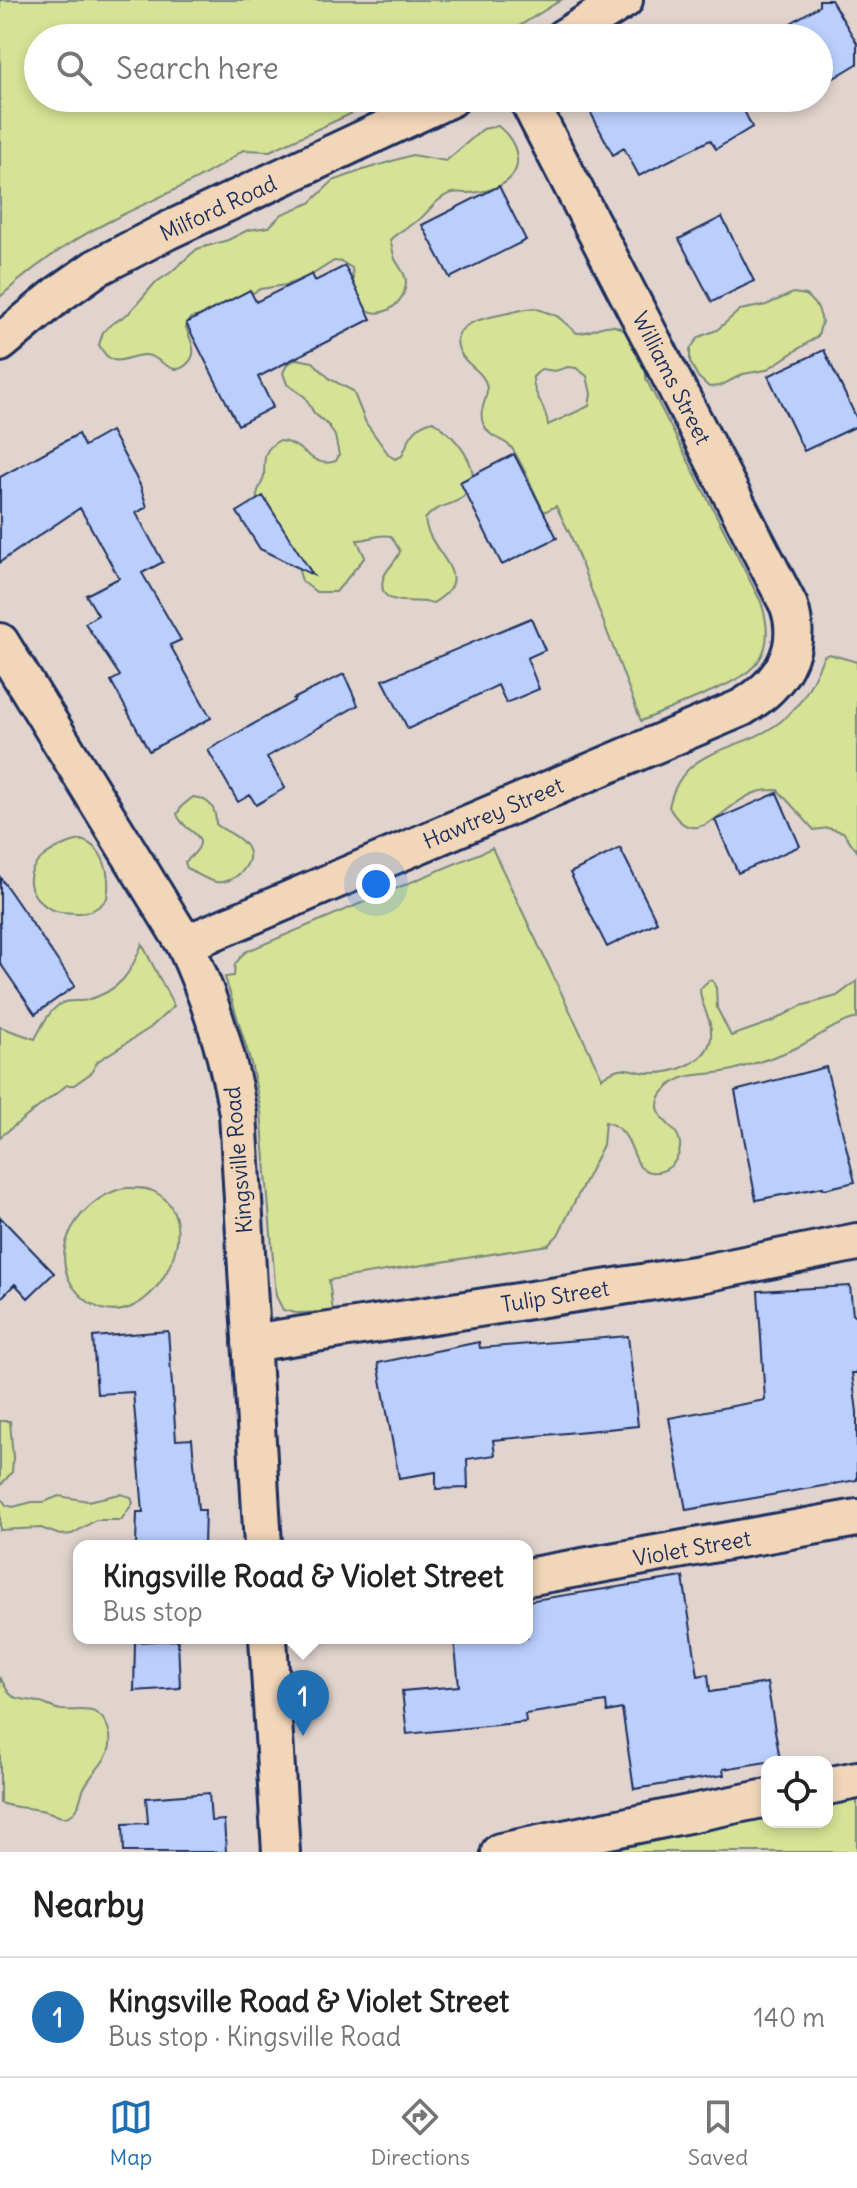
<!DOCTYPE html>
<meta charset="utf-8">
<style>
:root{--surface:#fff;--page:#f2f2f2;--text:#222;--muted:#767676;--line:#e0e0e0;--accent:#1f6fb2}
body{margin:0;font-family:Delius,sans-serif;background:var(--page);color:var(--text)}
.controls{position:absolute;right:24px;bottom:24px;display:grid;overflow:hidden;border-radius:16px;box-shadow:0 4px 12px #0003}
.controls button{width:72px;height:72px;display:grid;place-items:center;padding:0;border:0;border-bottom:2px solid var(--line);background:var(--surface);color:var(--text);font:40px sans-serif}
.you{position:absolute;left:376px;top:884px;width:28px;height:28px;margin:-20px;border:6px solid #fff;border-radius:50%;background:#1a73e8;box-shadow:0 0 0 12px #1a73e833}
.badge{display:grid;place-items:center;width:52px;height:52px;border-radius:50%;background:var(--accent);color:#fff;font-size:26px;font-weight:700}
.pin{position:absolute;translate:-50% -66px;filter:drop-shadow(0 2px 4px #0008)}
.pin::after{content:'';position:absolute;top:42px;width:28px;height:24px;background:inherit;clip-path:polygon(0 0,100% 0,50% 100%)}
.popup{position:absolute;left:73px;top:1540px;width:460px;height:104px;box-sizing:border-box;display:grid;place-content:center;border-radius:16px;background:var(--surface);filter:drop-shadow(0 2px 6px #0005);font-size:26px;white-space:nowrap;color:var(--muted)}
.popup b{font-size:30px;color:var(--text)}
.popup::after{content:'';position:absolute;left:50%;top:100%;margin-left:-16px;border:16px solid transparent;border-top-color:var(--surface)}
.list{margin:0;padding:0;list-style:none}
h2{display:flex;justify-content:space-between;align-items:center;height:104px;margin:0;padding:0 32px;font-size:34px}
h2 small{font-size:26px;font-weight:400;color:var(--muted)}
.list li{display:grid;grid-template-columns:52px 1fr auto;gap:24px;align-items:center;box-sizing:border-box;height:120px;padding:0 32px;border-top:2px solid var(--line)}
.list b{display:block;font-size:30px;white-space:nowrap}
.list p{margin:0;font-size:26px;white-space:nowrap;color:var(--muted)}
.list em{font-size:26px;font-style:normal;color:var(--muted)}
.icon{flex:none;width:44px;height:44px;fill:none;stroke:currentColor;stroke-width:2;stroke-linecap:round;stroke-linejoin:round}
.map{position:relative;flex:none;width:857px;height:1852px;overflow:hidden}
.search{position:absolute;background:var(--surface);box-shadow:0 4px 12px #0003;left:24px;right:24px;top:24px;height:88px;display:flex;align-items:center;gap:20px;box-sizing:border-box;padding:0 28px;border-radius:44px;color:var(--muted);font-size:30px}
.sheet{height:224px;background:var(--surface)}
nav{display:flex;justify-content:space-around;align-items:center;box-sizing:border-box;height:112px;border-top:2px solid var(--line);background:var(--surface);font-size:22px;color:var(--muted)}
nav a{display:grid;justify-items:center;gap:4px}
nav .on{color:var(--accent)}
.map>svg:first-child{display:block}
.green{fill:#d6e295;stroke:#78887a;stroke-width:2;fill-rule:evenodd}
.building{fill:#bacffe;stroke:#1b2f5e;stroke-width:2}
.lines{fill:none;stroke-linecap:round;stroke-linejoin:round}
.street-casing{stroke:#1b2f5e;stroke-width:42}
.street{stroke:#f2d6b9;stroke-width:36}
.labels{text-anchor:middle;stroke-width:7;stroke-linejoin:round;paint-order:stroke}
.street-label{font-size:22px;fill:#1b2f5e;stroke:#f2d6b9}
</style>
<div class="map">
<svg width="857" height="1852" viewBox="0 0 857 1852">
<rect width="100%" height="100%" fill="#e1d4ce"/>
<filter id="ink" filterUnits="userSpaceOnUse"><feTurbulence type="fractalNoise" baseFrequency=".0125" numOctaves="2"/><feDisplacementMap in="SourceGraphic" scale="16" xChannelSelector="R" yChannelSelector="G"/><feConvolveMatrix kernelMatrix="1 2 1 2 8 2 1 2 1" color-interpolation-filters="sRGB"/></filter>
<g filter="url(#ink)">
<!-- green -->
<path class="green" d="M0,0H561L500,38H38V98H385L270,151L243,150C204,180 156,197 112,220C71,240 34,266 0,297Z
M498,126C509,135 518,148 517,164C514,185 487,193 467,193C461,193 456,191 449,194C436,199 430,210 421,218C411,226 399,230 390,240C392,246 393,253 395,259C399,267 406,273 406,282C405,308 373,326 357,300C353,292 353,277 352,268L342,262L334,261L310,276L286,285L260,289L217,312L190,318L186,327C190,340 199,352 188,363C171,381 160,353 143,355C122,357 113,371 99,345L103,332L109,326L129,313L155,283L170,273L197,249L228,240L248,230L269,227L282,214L310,203L333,181L363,170L412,155L446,161L483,129Z
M793,293L806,295L818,308L822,321L818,336L766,370L743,374L720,386L709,387L698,377L690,362V349L699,337L717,330L740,310L766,305Z
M535,308L557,316L577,333C590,334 602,323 615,326C635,332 648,361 646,379L761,602C780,658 752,675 705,694C684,703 663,712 641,721L570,534L556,506L544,512C537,499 518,453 510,446C499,437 490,439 483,423C477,408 492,396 485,381C480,370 467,365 461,354C446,326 479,319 499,315C511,313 522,309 535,308ZM568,367L576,368L587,376L591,394L589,406L548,425C547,407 532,394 533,377L541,369L555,371Z
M297,359L313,362L330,379L353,391L366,423L389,455L395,459L402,456C409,438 413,426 433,421C455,435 495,479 457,501C443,508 437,505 425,519C428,554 480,576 433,603C418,598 376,610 383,579C386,568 397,562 400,551L391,536C377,533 371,540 357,540L365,557L336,592H316L302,581L297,564L257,500C255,490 263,485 264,475C265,458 262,451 278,441C302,440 311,470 336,461L339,455L335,436L329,426L314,413L305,397L287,384L283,373L287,364Z
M829,654L857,662V851L843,832L828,828L814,830L778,790C768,790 761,790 752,794C722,806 695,854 669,807C682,744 737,755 780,722C804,704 812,682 824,656Z
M193,797C209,799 216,807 216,824C225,832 239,835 246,846C258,863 233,885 216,882C206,880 195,873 187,868L185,862C220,833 184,836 177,814L182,806Z
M81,840C105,847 111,876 107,898C99,909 89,914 75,913C69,912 62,913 56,911C48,909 41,903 36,897C14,866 57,844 81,840Z
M492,848L602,1078C607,1074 612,1071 619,1069C629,1067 639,1073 650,1073C673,1074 707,1063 711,1038C713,1019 700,1006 700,989L709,980L713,981L716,988L717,1008L731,1036L771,1022L801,1006L837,996L857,981V1018C837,1023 821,1035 802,1045C781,1056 756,1063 733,1070C708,1077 684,1069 665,1090C661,1094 658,1100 658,1106C658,1119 673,1126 678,1136C686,1153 670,1175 651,1172C647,1172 643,1169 640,1167C629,1146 629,1128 605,1122L603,1145L558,1235L548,1245L329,1280L333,1312L296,1313L283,1310L276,1296L261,1111L251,1063L225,977L234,976L235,964L245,952Z
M142,944L174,1006L150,1028L98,1061L91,1073L74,1085H67L0,1137V1027L35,1039C42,1026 48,1011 62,1003C69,1000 79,1002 87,1000C120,991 131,973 142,944Z
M124,1188C134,1188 146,1187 155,1192C213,1223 147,1342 90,1303C38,1267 72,1201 124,1188Z
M0,1421H10L13,1458L12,1472L0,1486Z
M120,1494L131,1497L133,1503L121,1520H96L72,1534L60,1535L41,1528L0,1530V1496L6,1505L13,1507L32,1502H44L59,1496L88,1501Z
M0,1677C13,1704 14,1696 38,1702C46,1704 53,1709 61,1710C82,1712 98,1703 108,1728C118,1756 95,1766 84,1788C79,1798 80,1815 65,1817C59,1818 54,1813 48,1812C32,1807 16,1809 0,1803Z
M857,1799V1852H602L767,1818V1822H827V1806Z"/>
<!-- building -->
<path class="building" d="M819,0H831L857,43V64L819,87V38H766L819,6Z
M583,98H738L752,127L716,149L710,140L639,176L624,148L613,155Z
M499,186L526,240L450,278L422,225Z
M722,217L754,281L712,302L679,239Z
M345,266L371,319L258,377L273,407L238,425L186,323L250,290L256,302L312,274L315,281Z
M824,350L857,419V426L804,451L768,376Z
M111,431L140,485L147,507L136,513L163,562L142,573L181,640L170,645L211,718L149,751L111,681L120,676L85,623L98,615L86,595L119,578L80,508L0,562V477L78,434L84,446Z
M514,454L557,538L502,565L460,482Z
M263,496L313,575L260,549L237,512Z
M531,618L545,650L527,658L539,689L506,703L498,685L408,729L383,680Z
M344,674L358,705L267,757L285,788L256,805L250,795L238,802L208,750L294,701L293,699Z
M777,793L800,846L738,873L715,820Z
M620,848L657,922L607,947L570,873Z
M0,877L75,986L35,1014L0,963Z
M826,1067L855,1182L824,1189L823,1187L756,1200L735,1091Z
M0,1217L54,1273L28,1298L15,1284L0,1299Z
M850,1286L853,1315L857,1314V1373H852L857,1412V1480L686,1510L669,1418L765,1400L758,1291Z
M168,1331L176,1440L192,1439L198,1510H205L204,1546H136L137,1512H143L133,1392L97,1394L93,1337Z
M628,1336L638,1426L493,1440L495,1455L467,1459L468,1488L436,1489V1472L399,1478L378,1363L479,1342L480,1348Z
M683,1577L698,1676L708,1674L710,1692L767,1683L780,1760L723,1769L724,1775L634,1789L622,1709L607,1712L606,1702L525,1714L526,1722L407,1734L402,1691L459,1686L454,1638H527V1601Z
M178,1640L180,1688L134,1691L135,1642Z
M209,1793L211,1821L224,1820L226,1852H124L123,1824L148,1823L146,1798Z"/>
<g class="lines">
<defs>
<path id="street" d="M563,38L624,0
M0,343L59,294L96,268L167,231L451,98
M0,642L185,944C210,998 228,1054 238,1113L263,1546
M185,944L741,708C779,686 804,651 789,606L527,98
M251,1343L700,1274L857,1242
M527,1577L857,1518
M268,1638L281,1852
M827,1786L857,1780
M500,1852L767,1798"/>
</defs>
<!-- street casing -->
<use href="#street" class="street-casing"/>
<!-- street -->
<use href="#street" class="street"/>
</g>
</g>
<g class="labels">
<!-- street labels -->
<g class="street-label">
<text transform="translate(218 208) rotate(-25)" y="8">Milford Road</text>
<text transform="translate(672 378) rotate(63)" y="8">Williams Street</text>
<text transform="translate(493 813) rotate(-23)" y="8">Hawtrey Street</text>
<text transform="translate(238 1160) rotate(-95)" y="8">Kingsville Road</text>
<text transform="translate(555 1296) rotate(-9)" y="8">Tulip Street</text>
<text transform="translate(692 1548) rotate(-10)" y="8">Violet Street</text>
</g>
</g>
</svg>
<div class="controls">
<button><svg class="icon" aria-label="locate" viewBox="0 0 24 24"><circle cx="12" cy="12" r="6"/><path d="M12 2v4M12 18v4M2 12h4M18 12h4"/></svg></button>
</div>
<div class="you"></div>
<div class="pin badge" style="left:303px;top:1736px">1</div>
<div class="popup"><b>Kingsville Road &amp; Violet Street</b>Bus stop</div>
<div class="search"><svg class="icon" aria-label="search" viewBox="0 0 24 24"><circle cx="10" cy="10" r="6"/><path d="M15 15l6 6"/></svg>Search here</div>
</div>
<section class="sheet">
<h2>Nearby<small></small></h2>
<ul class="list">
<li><span class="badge">1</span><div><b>Kingsville Road &amp; Violet Street</b><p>Bus stop · Kingsville Road</p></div><em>140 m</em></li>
</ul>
</section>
<nav>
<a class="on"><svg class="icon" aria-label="map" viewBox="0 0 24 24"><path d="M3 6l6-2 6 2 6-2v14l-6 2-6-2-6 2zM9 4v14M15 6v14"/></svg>Map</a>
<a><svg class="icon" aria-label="directions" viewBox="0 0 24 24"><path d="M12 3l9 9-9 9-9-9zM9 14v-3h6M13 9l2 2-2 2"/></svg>Directions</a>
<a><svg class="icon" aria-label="saved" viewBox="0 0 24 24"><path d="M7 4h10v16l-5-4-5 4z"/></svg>Saved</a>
</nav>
